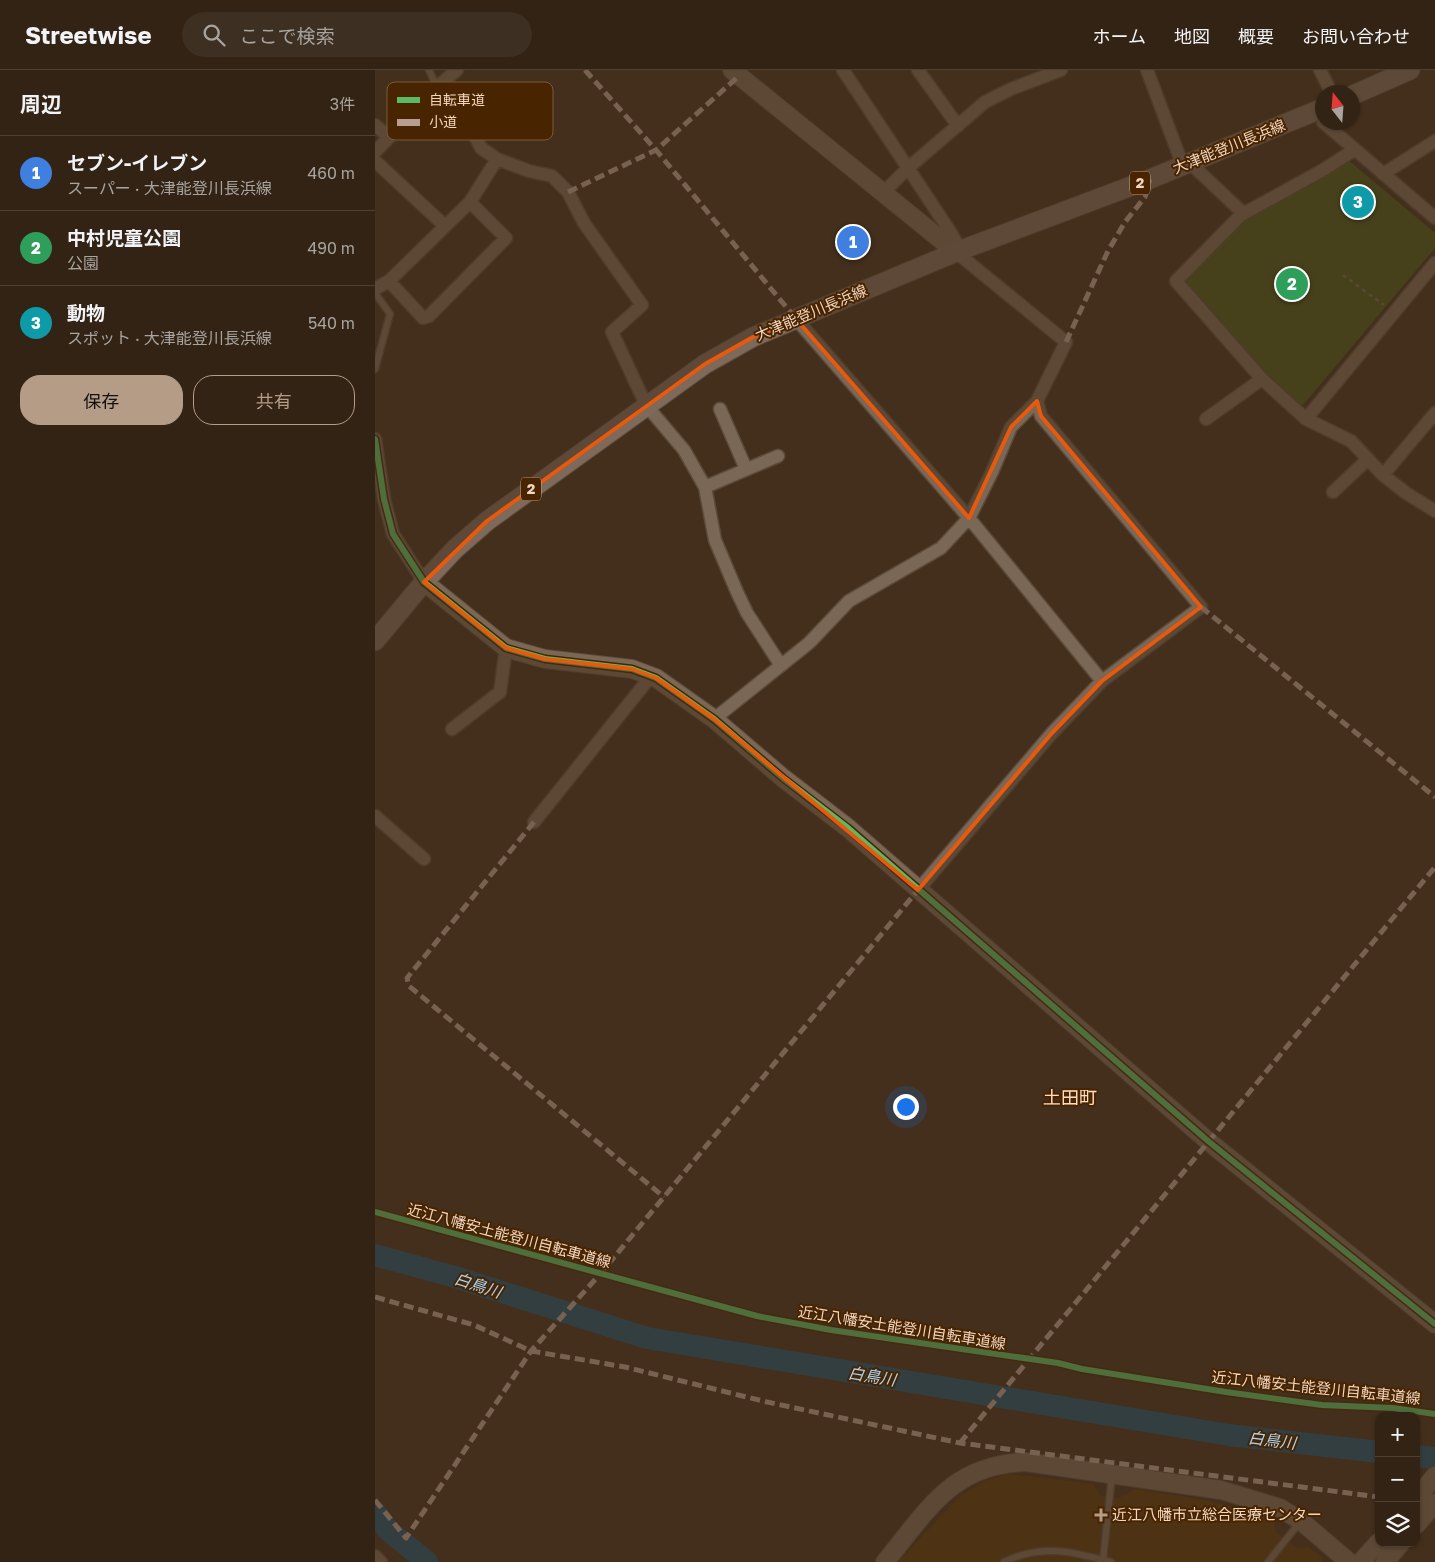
<!DOCTYPE html>
<html lang="ja">
<meta charset="utf-8">
<style>
:root{--surface:#322314;--page:#3d2f22;--text:#f1f3f6;--muted:#a8a4a0;--line:#4d4034;--accent:#b59c86}
body{margin:0;font-family:"Golos Text","Noto Sans JP",sans-serif;background:var(--page);color:var(--text)}
.controls{position:absolute;right:15px;bottom:15px;display:grid;overflow:hidden;border-radius:10px;box-shadow:0 1px 4px #0004}
.controls button{width:45px;height:45px;display:grid;place-items:center;padding:0;border:0;border-bottom:1px solid var(--line);background:var(--surface);color:var(--text);font:25px sans-serif}
.compass{position:absolute;left:940px;top:15px;width:45px;height:45px;border-radius:50%;background:var(--surface);box-shadow:0 1px 4px #0004;rotate:343deg}
.you{position:absolute;left:530px;top:1036px;width:18px;height:18px;margin:-12px;border:4px solid #fff;border-radius:50%;background:#1a73e8;box-shadow:0 0 0 8px #1a73e833}
.badge{display:grid;place-items:center;width:32px;height:32px;border-radius:50%;background:var(--accent);color:#fff;font-size:16px;font-weight:700}
.pin{position:absolute;translate:-50% -50%;border:2px solid #fff;box-shadow:0 1px 5px #0006}
.list{margin:0;padding:0;list-style:none}
h2{display:flex;justify-content:space-between;align-items:center;height:65px;margin:0;padding:0 20px;font-size:21px}
h2 small{font-size:16px;font-weight:400;color:var(--muted)}
.list li{display:grid;grid-template-columns:32px 1fr auto;gap:15px;align-items:center;box-sizing:border-box;height:75px;padding:0 20px;border-top:1px solid var(--line)}
.list b{display:block;font-size:19px;white-space:nowrap}
.list p{margin:0;font-size:16px;white-space:nowrap;color:var(--muted)}
.list em{font-size:16px;font-style:normal;color:var(--muted)}
.actions{display:flex;gap:10px;padding:15px 20px}
.actions a{flex:1;padding:11px 0;border:1px solid var(--accent);border-radius:20px;text-align:center;font-size:18px;color:var(--accent)}
.actions .main{background:var(--accent);color:#111}
.icon{flex:none;width:28px;height:28px;fill:none;stroke:currentColor;stroke-width:2;stroke-linecap:round;stroke-linejoin:round}
.map{position:relative;flex:none;width:1060px;height:1492px;overflow:hidden}
header{display:flex;align-items:center;gap:30px;box-sizing:border-box;height:70px;padding:0 25px;background:var(--surface);border-bottom:1px solid var(--line)}
header strong{font-size:24px}
nav{display:flex;gap:28px;margin-inline-start:auto;font-size:18px}
.search{width:350px;height:45px;background:var(--page);display:flex;align-items:center;gap:12px;box-sizing:border-box;padding:0 18px;border-radius:28px;color:var(--muted);font-size:19px}
main{display:flex}
aside{flex:1;background:var(--surface)}
.map>svg:first-child{display:block}
.built{fill:#5c360d}
.green{fill:#4d581c}
.lines{fill:none;stroke-linecap:round;stroke-linejoin:round}
.river{stroke:#21516f;stroke-width:22}
.lane-casing{stroke:#5c4a3b;stroke-width:9}
.street-casing{stroke:#5c4a3b;stroke-width:15}
.secondary-casing{stroke:#5c4a3b;stroke-width:20}
.primary-casing{stroke:#5c4a3b;stroke-width:21}
.path{stroke:#766556;stroke-width:2.5;stroke-dasharray:4 4;stroke-linecap:butt}
.lane{stroke:#7a6756;stroke-width:6}
.street{stroke:#7a6756;stroke-width:12}
.secondary{stroke:#7a6756;stroke-width:18}
.primary{stroke:#7e695b;stroke-width:19}
.quiet{stroke:#b99d93;stroke-width:5;stroke-dasharray:10 5;stroke-linecap:butt}
.cycleway-casing{stroke:#482500;stroke-width:9}
.cycleway{stroke:#5cba63;stroke-width:6}
.marked{fill:none;stroke:#e8590c;stroke-width:4;stroke-linejoin:round}
.poi-dot{fill:#b59c86;stroke:#482500;stroke-width:2}
.labels{text-anchor:middle;stroke-width:4;stroke-linejoin:round;paint-order:stroke}
.shield{fill:#482500;stroke:#c0a186;stroke-width:1}
.shield-label{font-size:14px;font-weight:bold;fill:#f3d6bf}
.street-label{font-size:15px;fill:#f3d6bf;stroke:#482500}
.poi-label{font-size:15px;fill:#f3d6bf;stroke:#482500;text-anchor:start}
.water-label{font-size:16px;font-style:italic;fill:#a9d5f7;stroke:#482500}
.quarter-label{font-size:18px;fill:#ffdcc0;stroke:#482500}
.key{fill:#482500;stroke:#7b5a39;stroke-width:1}
.key-label{font-size:14px;fill:#f3d6bf}
</style>
<header>
<strong>Streetwise</strong>
<div class="search"><svg class="icon" aria-label="search" viewBox="0 0 24 24"><circle cx="10" cy="10" r="6"/><path d="M15 15l6 6"/></svg>ここで検索</div>
<nav><a>ホーム</a><a>地図</a><a>概要</a><a>お問い合わせ</a></nav>
</header>
<main>
<aside>
<h2>周辺<small>3件</small></h2>
<ul class="list">
<li><span class="badge" style="background:#3f7fe0">1</span><div><b>セブン-イレブン</b><p>スーパー · 大津能登川長浜線</p></div><em>460 m</em></li>
<li><span class="badge" style="background:#2e9e5b">2</span><div><b>中村児童公園</b><p>公園</p></div><em>490 m</em></li>
<li><span class="badge" style="background:#0f9aa8">3</span><div><b>動物</b><p>スポット · 大津能登川長浜線</p></div><em>540 m</em></li>
</ul>
<div class="actions"><a class="main">保存</a><a>共有</a></div>
</aside>
<div class="map">
<svg width="1060" height="1492" viewBox="0 0 1060 1492">
<rect width="100%" height="100%" fill="#432f1b"/>
<!-- built -->
<path class="built" d="M635,1404L718,1414L725,1426L744,1428L761,1419L830,1430L875,1441L898,1449L901,1462L922,1478L934,1477L947,1487V1492H523L584,1427L609,1411Z"/>
<!-- green -->
<path class="green" d="M973,90L1060,163V178L927,336L920,340L806,211L867,147Z"/>
<g class="lines">
<!-- river -->
<path class="river" d="M0,1185L80,1207L272,1268L854,1365L1004,1382
M1041,1386L1060,1388
M0,1442L13,1460L52,1492"/>
<defs>
<path id="lane" d="M54,0L62,17
M0,223L15,244L0,299
M629,1492C655,1479 682,1478 711,1486C717,1487 724,1488 729,1492
M736,1492L728,1490L737,1405
M893,1492L925,1452"/>
<path id="street" d="M543,0L583,56
M772,0L808,96
M945,0L956,22
M62,17L86,37L106,78L122,89L154,101L177,106L193,122L209,153L267,235L237,262L271,335L309,380L330,417L340,470L362,522L372,543L405,594
M948,52L1060,148
M0,55L14,67
M979,80L948,100L866,145L801,211L887,309L931,349L976,371L1008,405L1031,423L1060,441
M0,82L62,17L82,0
M0,91L70,156
M815,93L869,144
M1008,104L1060,71
M508,123L533,98L610,32L636,19L686,0
M14,211L48,248L54,246L131,168L95,132
M0,219L14,211L95,132L122,89
M422,250L594,448L727,611
M345,339L371,399
M831,349L887,309
M931,349L1060,193
M0,369L9,429L18,464L49,512
M1008,405L1060,343
M330,417L403,386
M958,422L993,389
M339,649L434,573L474,531L566,478L594,448L617,402L636,357L662,331L691,272L581,182L582,174L576,163L468,0
M77,659L125,622L131,578
M0,746L49,789
M159,752L276,606
M543,820L677,663L727,611L826,537L666,346L662,331
M0,1486L6,1492"/>
<path id="secondary" d="M357,0L581,182
M49,512L131,578L170,589L257,599L281,608L339,649L408,708L473,758L833,1071L1060,1254
M1041,1429L1060,1406
M1041,1455L1060,1433
M510,1492C553,1440 577,1394 651,1392L846,1420L905,1438L926,1451L974,1492
M986,1492L1004,1472
M1010,1492L1026,1473"/>
<path id="primary" d="M978,25L1035,0
M0,571L49,512L80,479L112,451L330,294L378,267L581,182L775,109L948,38"/>
</defs>
<!-- lane casing -->
<use href="#lane" class="lane-casing"/>
<!-- street casing -->
<use href="#street" class="street-casing"/>
<!-- secondary casing -->
<use href="#secondary" class="secondary-casing"/>
<!-- primary casing -->
<use href="#primary" class="primary-casing"/>
<!-- path -->
<path class="path" d="M968,205L1009,235"/>
<!-- lane -->
<use href="#lane" class="lane"/>
<!-- street -->
<use href="#street" class="street"/>
<!-- secondary -->
<use href="#secondary" class="secondary"/>
<!-- primary -->
<use href="#primary" class="primary"/>
<!-- quiet -->
<path class="quiet" d="M210,0L281,80L422,250
M193,122L281,80L364,6
M691,272L733,181L750,152L770,127L775,109
M826,537L1060,727
M159,752L32,908L34,916L289,1127
M0,1227L99,1255L156,1281L250,1297L392,1332L585,1373L1004,1427
M585,1373L1060,797
M0,1430L31,1468L156,1281L226,1203L543,820"/>
<defs>
<path id="cycleway" d="M0,369L9,429L18,464L49,512L131,578L170,589L257,599L281,608L339,649L408,708L473,758L833,1071L1060,1254
M0,1142L382,1246L456,1260L683,1293L707,1299L851,1322L947,1335L1018,1338L1060,1344"/>
</defs>
<!-- cycleway casing -->
<use href="#cycleway" class="cycleway-casing"/>
<!-- cycleway -->
<use href="#cycleway" class="cycleway"/>
</g>
<!-- marked area -->
<path d="M0 0H1060V1492H0ZM422,250L594,448L636,357L662,331L666,346L826,537L727,611L677,663L543,820L339,649L281,608L257,599L170,589L131,578L49,512L112,451L330,294L378,267Z" fill="#432f1b" fill-opacity=".55" fill-rule="evenodd"/>
<path class="marked" d="M422,250L594,448L636,357L662,331L666,346L826,537L727,611L677,663L543,820L339,649L281,608L257,599L170,589L131,578L49,512L112,451L330,294L378,267Z"/>
<!-- markers -->
<path class="poi-dot" d="M723.5 1437.5h5v5h5v5h-5v5h-5v-5h-5v-5h5z"/>
<g class="labels">
<!-- shield labels -->
<g class="shield">
<rect x="755" y="101.5" width="20" height="23" rx="4"/>
<rect x="146" y="407.5" width="20" height="23" rx="4"/>
</g>
<g class="shield-label">
<text x="765" y="118">2</text>
<text x="156" y="424">2</text>
</g>
<!-- street labels -->
<g class="street-label">
<text transform="translate(854 77) rotate(-22)" y="5">大津能登川長浜線</text>
<text transform="translate(436 243) rotate(-23)" y="5">大津能登川長浜線</text>
<text transform="translate(134 1166) rotate(15)" y="5">近江八幡安土能登川自転車道線</text>
<text transform="translate(527 1258) rotate(9)" y="5">近江八幡安土能登川自転車道線</text>
<text transform="translate(941 1318) rotate(6)" y="5">近江八幡安土能登川自転車道線</text>
</g>
<!-- poi labels -->
<g class="poi-label">
<text x="737" y="1450">近江八幡市立総合医療センター</text>
</g>
<!-- water labels -->
<g class="water-label">
<text transform="translate(103 1215) rotate(18)" y="6">白鳥川</text>
<text transform="translate(497 1306) rotate(9)" y="6">白鳥川</text>
<text transform="translate(897 1370) rotate(7)" y="6">白鳥川</text>
</g>
<!-- quarter labels -->
<g class="quarter-label">
<text x="695" y="1034">土田町</text>
</g>
</g>
<!-- legend -->
<rect x="12" y="12" width="166" height="58" rx="8" class="key"/>
<rect x="22" y="27" width="23" height="6" fill="#5cba63"/>
<rect x="22" y="49" width="23" height="7" fill="#b99d93"/>
<g class="key-label">
<text x="54" y="35">自転車道</text>
<text x="54" y="57">小道</text>
</g>
</svg>
<div class="controls">
<button>+</button>
<button>−</button>
<button><svg class="icon" aria-label="layers" viewBox="0 0 24 24"><path d="M12 4l9 5-9 5-9-5zM3 14l9 5 9-5"/></svg></button>
</div>
<svg class="compass" viewBox="-18 -18 36 36"><path d="M0-13l5 13h-10z" fill="#e53935"/><path d="M0 13l5-13h-10z" fill="#a8a4a0"/></svg>
<div class="you"></div>
<div class="pin badge" style="left:478px;top:172px;background:#3f7fe0">1</div>
<div class="pin badge" style="left:917px;top:214px;background:#2e9e5b">2</div>
<div class="pin badge" style="left:983px;top:132px;background:#0f9aa8">3</div>
</div>
</main>
